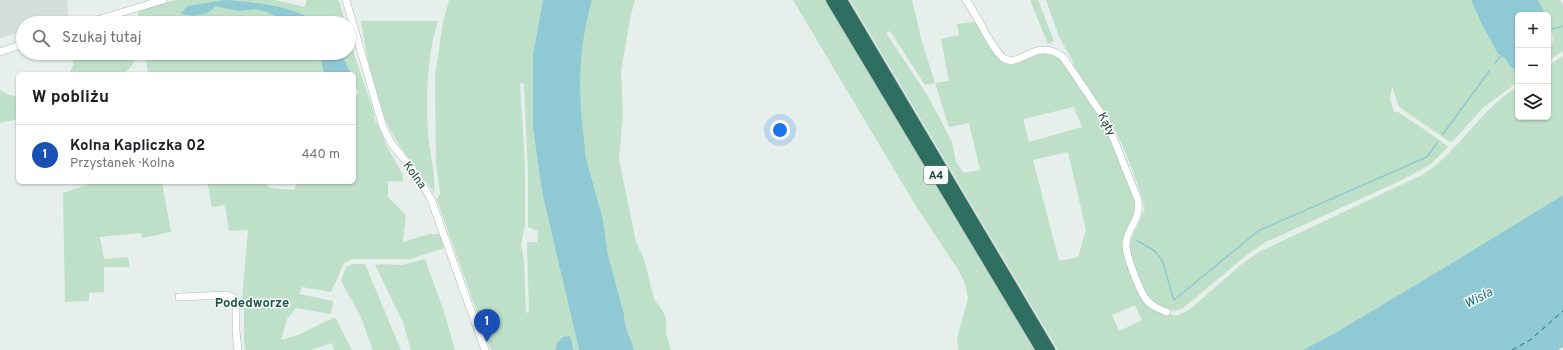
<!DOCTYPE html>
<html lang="pl">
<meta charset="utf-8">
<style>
:root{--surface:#fff;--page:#f2f2f2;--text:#202124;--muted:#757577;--line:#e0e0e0;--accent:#1a73e8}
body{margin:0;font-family:Overpass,sans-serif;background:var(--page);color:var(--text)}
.controls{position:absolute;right:12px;top:12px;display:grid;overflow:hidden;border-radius:6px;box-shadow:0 1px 3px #0004}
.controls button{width:36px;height:36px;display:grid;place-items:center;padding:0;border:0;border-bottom:1px solid var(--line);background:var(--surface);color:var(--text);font:20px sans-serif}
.you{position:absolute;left:780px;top:130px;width:14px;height:14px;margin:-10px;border:3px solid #fff;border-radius:50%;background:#1a73e8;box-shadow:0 0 0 6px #1a73e833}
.badge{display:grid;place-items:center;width:26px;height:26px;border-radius:50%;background:var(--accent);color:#fff;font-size:13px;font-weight:700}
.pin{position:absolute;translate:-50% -33px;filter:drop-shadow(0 1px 2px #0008)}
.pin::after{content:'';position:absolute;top:21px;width:14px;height:12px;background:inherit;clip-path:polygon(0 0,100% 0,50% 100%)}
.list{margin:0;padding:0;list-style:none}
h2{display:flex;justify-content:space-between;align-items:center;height:52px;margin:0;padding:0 16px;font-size:17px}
h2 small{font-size:13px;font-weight:400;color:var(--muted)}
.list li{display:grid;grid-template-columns:26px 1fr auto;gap:12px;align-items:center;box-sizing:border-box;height:60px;padding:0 16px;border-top:1px solid var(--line)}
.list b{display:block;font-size:15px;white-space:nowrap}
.list p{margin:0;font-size:13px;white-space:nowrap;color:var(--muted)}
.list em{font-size:13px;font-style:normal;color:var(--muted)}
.icon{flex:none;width:22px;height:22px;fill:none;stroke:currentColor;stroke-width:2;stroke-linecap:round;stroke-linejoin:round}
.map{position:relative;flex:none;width:1563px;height:350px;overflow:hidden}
.search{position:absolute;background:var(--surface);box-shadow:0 1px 3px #0004;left:16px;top:16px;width:340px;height:44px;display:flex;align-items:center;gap:10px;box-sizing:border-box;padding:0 14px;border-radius:22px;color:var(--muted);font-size:15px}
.panel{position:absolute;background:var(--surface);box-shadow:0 1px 3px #0004;left:16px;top:72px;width:340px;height:112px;border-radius:6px}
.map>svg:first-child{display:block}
.built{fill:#d4dfda}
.green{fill:#bfe0c8;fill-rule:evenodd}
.water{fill:#8ec9d4}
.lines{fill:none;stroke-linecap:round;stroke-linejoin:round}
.stream{stroke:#8ec9d4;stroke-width:1.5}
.ferry{stroke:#1c6f80;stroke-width:1;stroke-dasharray:5 4;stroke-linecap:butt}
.minor-casing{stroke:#a8b8b2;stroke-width:8}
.highway-casing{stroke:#c2cac8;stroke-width:12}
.minor{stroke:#fff;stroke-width:7}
.highway{stroke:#2f6f62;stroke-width:10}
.labels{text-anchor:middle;stroke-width:3;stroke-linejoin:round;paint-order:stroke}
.shield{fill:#f7fbf9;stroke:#637a73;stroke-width:1}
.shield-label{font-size:11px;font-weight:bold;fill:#24423a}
.street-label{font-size:12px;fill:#24423a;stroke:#f7fbf9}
.water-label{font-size:13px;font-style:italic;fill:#1c6f80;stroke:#f7fbf9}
.neighbourhood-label{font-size:13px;font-weight:bold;fill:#1f5548;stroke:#f7fbf9}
</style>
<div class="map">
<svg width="1563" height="350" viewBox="0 0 1563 350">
<rect width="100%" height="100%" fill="#e6efeb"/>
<!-- built -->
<path class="built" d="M0,0H67L69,20L56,23H23V32L0,38Z"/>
<!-- green -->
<path class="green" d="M176,0H275L305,7L307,0H339L345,23H139L138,12L141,9Z
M449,0H543L533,54V129L542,192L579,350H574V345L557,343L555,350H492L489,346L437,200L440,193L436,163L435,76L443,22ZM520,83L524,84L528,174V227L538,231L537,242H527L529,312L526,313L524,260L521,245L525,224V164Z
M592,0H635L630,18L621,71L623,115L619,159L636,242L644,259L654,299L663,311L666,319V334L671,350H634C631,338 624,327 624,314L608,255L603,220L585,154V147C580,109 576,71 583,33C585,22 589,11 592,0Z
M793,0H825L1034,350H959L957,338L968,299L965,284L959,271L914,203Z
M850,0H912L922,42L935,83L949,81L941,39L959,35L957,24L976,22L1000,59L1010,65L1037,54L1054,53L1062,60L1104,122L1138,209L1123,240L1124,253L1154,309L1176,316L1189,310L1243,263L1259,252L1424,174C1460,150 1480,110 1518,86V117H1548V66L1563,56V195L1447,266L1335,333L1303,350H1058ZM890,31L925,85L935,83L949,127L969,123L980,170L964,173L956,162L952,142L928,96L886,33ZM1074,107L1082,127L1029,142L1023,119ZM1068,152L1086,230L1078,257L1059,261L1033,160ZM1135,305L1142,320L1119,331L1112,315Z
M1030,0H1038L1054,41L1048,44Z
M1046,0H1471L1481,23L1498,54L1505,58L1511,68L1518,70V82L1484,107L1453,141L1450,142L1399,107L1392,87L1390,99L1394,112H1398L1437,138L1448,147L1431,164L1402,180L1266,242L1248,254L1182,309C1154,317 1145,293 1137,272C1134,264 1129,255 1130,246C1132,232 1141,221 1145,208C1140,188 1117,125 1104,113L1072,65L1074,63L1059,37Z
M1538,0H1560L1563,5V51L1548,61V51L1554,40L1548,15H1546Z
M361,21H438C427,55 426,96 428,132C429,152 436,173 434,193C422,173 405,156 393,135C375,103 367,58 361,21Z
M349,39L374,113L375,121L378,124L386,145L403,175V182L388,181V197L406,215L403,242L429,234H439L445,248L410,259H353L344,263L331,292L302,287L299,294L333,301L331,314L296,308L287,319L281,340L298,335L335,317L352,350H334L332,343L310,350H246L244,342V303L242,300L248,230L229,231L225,205L212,207L207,182H268L267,185L271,188L294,190L298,182H354V96L359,93L354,82V74H345L336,53H349Z
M73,53H135C135,63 131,69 122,74H69L73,65Z
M145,53H326L328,74H148Z
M0,90L9,95L18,97V119L0,123Z
M94,182H162L171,232L142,238L141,233L100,237L104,259L128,257L130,267H104V292L89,293V301L65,302L63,193Z
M425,259L444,312L455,350H411L403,322L375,265L382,264L402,265Z
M352,264H365L401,350H373L360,315L341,281L346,267Z"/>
<!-- water -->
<path class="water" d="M225,0C254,2 295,6 318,23H291L267,12L256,9L238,11L215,6C209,16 190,18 181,13L188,6Z
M543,0H592C577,54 578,93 585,147V154L603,220L608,255L624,314C624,327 631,338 634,350H579L542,192L533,129V54Z
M1471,0H1538L1546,15H1518V70L1511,68L1505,58L1498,54L1481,23Z
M320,53H341L351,74H324Z
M1563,195V347L1558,350H1303L1335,333L1447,266Z
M570,336L574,350H555L557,343L563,337Z"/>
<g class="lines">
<!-- stream -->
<path class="stream" d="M1553,29L1563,26
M1495,63L1501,56
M1443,134L1490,70
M1136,240L1155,251L1162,260L1174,300L1258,231L1427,157L1438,142"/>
<!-- ferry -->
<path class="ferry" d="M1512,350L1530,340L1563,311"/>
<defs>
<path id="minor" d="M346,0L383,127L391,143L417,175L431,199L485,350
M966,0C976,12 993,53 1005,59C1022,67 1036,37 1063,57L1107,122L1138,200C1141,221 1127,227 1126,244C1125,253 1140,292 1146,299C1151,306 1159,309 1167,312
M87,23L163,0
M0,52L23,44
M179,297L227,295L234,298L236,304V331L238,350"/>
<path id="highway" d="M831,0L1041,350
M842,0L1050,350"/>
</defs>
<!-- minor casing -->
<use href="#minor" class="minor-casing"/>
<!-- highway casing -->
<use href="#highway" class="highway-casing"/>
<!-- minor -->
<use href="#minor" class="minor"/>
<!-- highway -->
<use href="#highway" class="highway"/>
</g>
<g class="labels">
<!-- shield labels -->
<rect class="shield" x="924" y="166" width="24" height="18" rx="3"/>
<g class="shield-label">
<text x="936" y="179">A4</text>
</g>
<!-- street labels -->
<g class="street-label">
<text transform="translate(1107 124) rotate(62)" y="4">Kąty</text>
<text transform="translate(415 175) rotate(54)" y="4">Kolna</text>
</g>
<!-- water labels -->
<g class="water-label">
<text transform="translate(1478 297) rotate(-28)" y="5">Wisła</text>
</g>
<!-- neighbourhood labels -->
<g class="neighbourhood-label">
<text x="252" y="307">Podedworze</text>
</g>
</g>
</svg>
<div class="controls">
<button>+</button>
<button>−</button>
<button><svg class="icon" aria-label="layers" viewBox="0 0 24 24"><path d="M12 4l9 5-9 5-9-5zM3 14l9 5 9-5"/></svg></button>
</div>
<div class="you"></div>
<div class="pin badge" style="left:487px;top:342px;background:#1a4fb4">1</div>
<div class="search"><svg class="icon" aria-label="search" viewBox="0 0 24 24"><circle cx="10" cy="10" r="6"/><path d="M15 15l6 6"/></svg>Szukaj tutaj</div>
<section class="panel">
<h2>W pobliżu<small></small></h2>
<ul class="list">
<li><span class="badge" style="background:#1a4fb4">1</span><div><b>Kolna Kapliczka 02</b><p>Przystanek · Kolna</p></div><em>440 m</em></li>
</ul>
</section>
</div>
